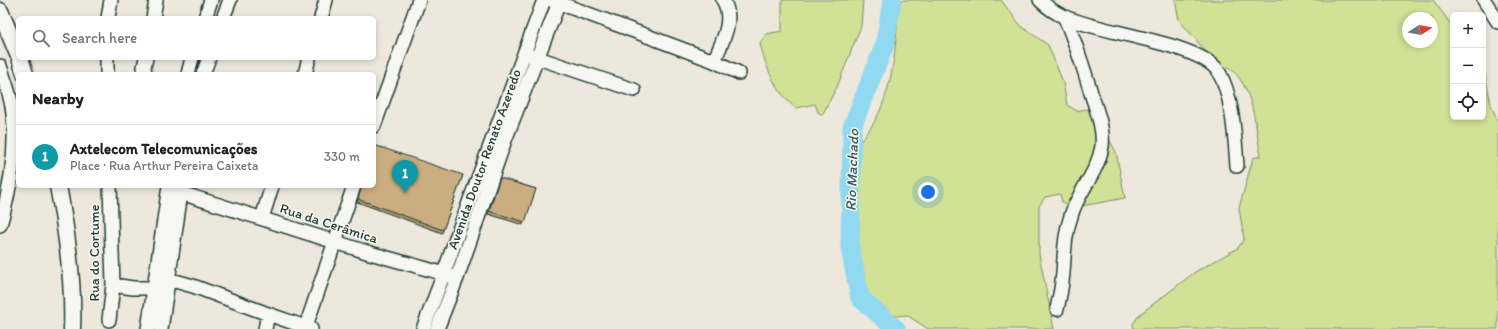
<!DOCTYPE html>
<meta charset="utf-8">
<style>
:root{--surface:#fff;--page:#f6f6f6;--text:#202124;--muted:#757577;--line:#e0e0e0;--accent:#c8321e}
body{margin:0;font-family:Itim,sans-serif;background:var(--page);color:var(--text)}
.controls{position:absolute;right:12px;top:12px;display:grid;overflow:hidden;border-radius:6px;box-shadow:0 2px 6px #0003}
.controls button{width:36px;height:36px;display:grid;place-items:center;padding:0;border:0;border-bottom:1px solid var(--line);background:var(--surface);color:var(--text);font:20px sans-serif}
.compass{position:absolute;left:1402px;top:12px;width:36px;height:36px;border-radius:50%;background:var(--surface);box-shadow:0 2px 6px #0003;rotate:79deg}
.you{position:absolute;left:928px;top:192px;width:14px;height:14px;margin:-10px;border:3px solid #fff;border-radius:50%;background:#1a73e8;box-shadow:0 0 0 6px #1a73e833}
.badge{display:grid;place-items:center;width:26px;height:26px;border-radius:50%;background:var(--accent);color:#fff;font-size:13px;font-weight:700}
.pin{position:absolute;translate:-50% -33px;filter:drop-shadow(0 1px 2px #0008)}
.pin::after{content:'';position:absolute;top:21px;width:14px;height:12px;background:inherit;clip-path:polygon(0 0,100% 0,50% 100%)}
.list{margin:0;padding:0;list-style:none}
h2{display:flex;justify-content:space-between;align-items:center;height:52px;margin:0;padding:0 16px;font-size:17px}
h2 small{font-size:13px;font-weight:400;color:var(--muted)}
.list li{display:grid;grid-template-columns:26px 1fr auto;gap:12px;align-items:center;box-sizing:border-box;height:64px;padding:0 16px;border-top:1px solid var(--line)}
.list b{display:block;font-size:15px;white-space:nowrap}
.list p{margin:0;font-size:13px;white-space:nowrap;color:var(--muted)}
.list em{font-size:13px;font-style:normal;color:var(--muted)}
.icon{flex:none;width:22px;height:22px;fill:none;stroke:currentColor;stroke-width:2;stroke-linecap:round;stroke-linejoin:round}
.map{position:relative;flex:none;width:1498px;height:329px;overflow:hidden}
.search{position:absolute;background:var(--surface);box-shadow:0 2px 6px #0003;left:16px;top:16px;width:360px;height:44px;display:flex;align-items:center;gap:10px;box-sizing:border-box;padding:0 14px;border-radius:6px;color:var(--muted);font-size:15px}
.panel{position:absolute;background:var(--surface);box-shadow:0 2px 6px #0003;left:16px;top:72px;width:360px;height:116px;border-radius:6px}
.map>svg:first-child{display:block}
.green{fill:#d1e195;stroke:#788f64;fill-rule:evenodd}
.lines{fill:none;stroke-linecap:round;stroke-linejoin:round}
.river{stroke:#90d9f1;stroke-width:19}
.minor-casing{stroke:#1f3d34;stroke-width:16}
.major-casing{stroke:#1f3d34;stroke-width:19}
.minor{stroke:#f6f6f2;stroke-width:13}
.major{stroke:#f6f6f2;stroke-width:16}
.wall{fill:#ae966e;stroke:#1f3d34}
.building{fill:#caae80;stroke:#1f3d34}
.labels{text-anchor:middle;stroke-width:3;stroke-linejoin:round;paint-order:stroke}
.street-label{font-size:14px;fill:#1f3d34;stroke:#f6f6f2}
.water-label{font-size:15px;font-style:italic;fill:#365c5a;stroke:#f6f6f2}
</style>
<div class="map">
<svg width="1498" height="329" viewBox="0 0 1498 329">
<rect width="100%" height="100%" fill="#ede8db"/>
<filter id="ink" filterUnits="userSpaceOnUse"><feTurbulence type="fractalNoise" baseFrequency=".025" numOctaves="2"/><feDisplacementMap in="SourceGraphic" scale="8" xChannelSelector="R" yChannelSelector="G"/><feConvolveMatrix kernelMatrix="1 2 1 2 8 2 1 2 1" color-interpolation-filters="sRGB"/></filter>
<g filter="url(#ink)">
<!-- green -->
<path class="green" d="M782,0H863L861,26L837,87L822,115L818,112L815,104L796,108C777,95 765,66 760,43L766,34L782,31Z
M899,0H1001L1021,26L1048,45L1063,82L1067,105L1077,111L1092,108L1116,152L1125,198L1071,208L1062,202L1060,194L1045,197L1039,206V254L1054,329H928L907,315L874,318L864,309L848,226L857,182L852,154C859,143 868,132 875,121C895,84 896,40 899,0Z
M1175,0H1433L1453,27V117H1483V71L1485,74L1491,105L1498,121V329H1134L1133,324L1139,315L1195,272L1238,248L1244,239L1239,208L1253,158L1261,156C1255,127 1254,85 1228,67L1220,68L1179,20ZM1408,18H1432V42H1408Z"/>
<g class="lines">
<!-- river -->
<path class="river" d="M892,0L885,44L852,127L850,248L860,298L896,329"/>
<defs>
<path id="minor" d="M551,0L714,61L739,73
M1040,0C1047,7 1055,13 1065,17C1099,33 1200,43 1218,71C1233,95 1235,139 1237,166
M1484,0L1498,22
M108,18L111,0
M153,18L156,0
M205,18L211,0
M223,18L230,0
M321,18L326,0
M532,56L634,90
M714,61C722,42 735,20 723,0
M0,66C5,82 12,98 13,114C17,149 10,191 0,225
M107,74V58
M145,74L144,67L146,58
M188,74L192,58
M203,74L209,58
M305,74L309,58
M374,126L419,0
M168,192L181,193L370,253L452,276
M262,218L272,186
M113,285L133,288H155L168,279L193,286L268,314L311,329
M1057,309C1059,300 1061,291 1062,282C1065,259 1063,239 1071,216C1078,191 1098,173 1102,146C1104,129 1097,112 1092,96C1084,69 1076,44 1065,18
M109,320L113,285L110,186
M148,329L169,186
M161,329L182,186
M265,329L268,314
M305,329L354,186
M423,329L444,273L460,227L544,0
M437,329L457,278L505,140L560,0"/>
<path id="major" d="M0,11L18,54
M20,58L25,74
M58,186C67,233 74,281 72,329"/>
</defs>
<!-- minor casing -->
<use href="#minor" class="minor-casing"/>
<!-- major casing -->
<use href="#major" class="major-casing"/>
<!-- minor -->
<use href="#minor" class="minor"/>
<!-- major -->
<use href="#major" class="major"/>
</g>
<!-- wall -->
<path class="wall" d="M463,175L442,233L357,202L362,186Z
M500,178L536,189L523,225L488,214Z"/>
<!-- building -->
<path class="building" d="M374,145L463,175L443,230L358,199L362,186H374Z
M500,178L536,189L525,222L489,211Z"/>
</g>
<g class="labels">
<!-- street labels -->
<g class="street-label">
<text transform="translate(484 159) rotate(-70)" y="5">Avenida Doutor Renato Azeredo</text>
<text transform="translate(329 223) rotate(18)" y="5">Rua da Cerâmica</text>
<text transform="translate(94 253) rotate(-90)" y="5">Rua do Cortume</text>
</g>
<!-- water labels -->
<g class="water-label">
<text transform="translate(852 170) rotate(-88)" y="5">Rio Machado</text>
</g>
</g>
</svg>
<div class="controls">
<button>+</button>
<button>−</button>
<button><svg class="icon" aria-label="locate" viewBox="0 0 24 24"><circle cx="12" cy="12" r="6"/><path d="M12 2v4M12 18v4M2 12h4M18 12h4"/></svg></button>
</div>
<svg class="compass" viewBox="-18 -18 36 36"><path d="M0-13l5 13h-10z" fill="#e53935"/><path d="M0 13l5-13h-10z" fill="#757577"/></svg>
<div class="you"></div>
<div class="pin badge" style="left:405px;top:193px;background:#0f9aa8">1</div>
<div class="search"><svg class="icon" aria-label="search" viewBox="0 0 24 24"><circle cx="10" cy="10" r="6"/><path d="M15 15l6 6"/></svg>Search here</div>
<section class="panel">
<h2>Nearby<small></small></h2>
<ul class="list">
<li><span class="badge" style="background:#0f9aa8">1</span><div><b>Axtelecom Telecomunicações</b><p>Place · Rua Arthur Pereira Caixeta</p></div><em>330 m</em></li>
</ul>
</section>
</div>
